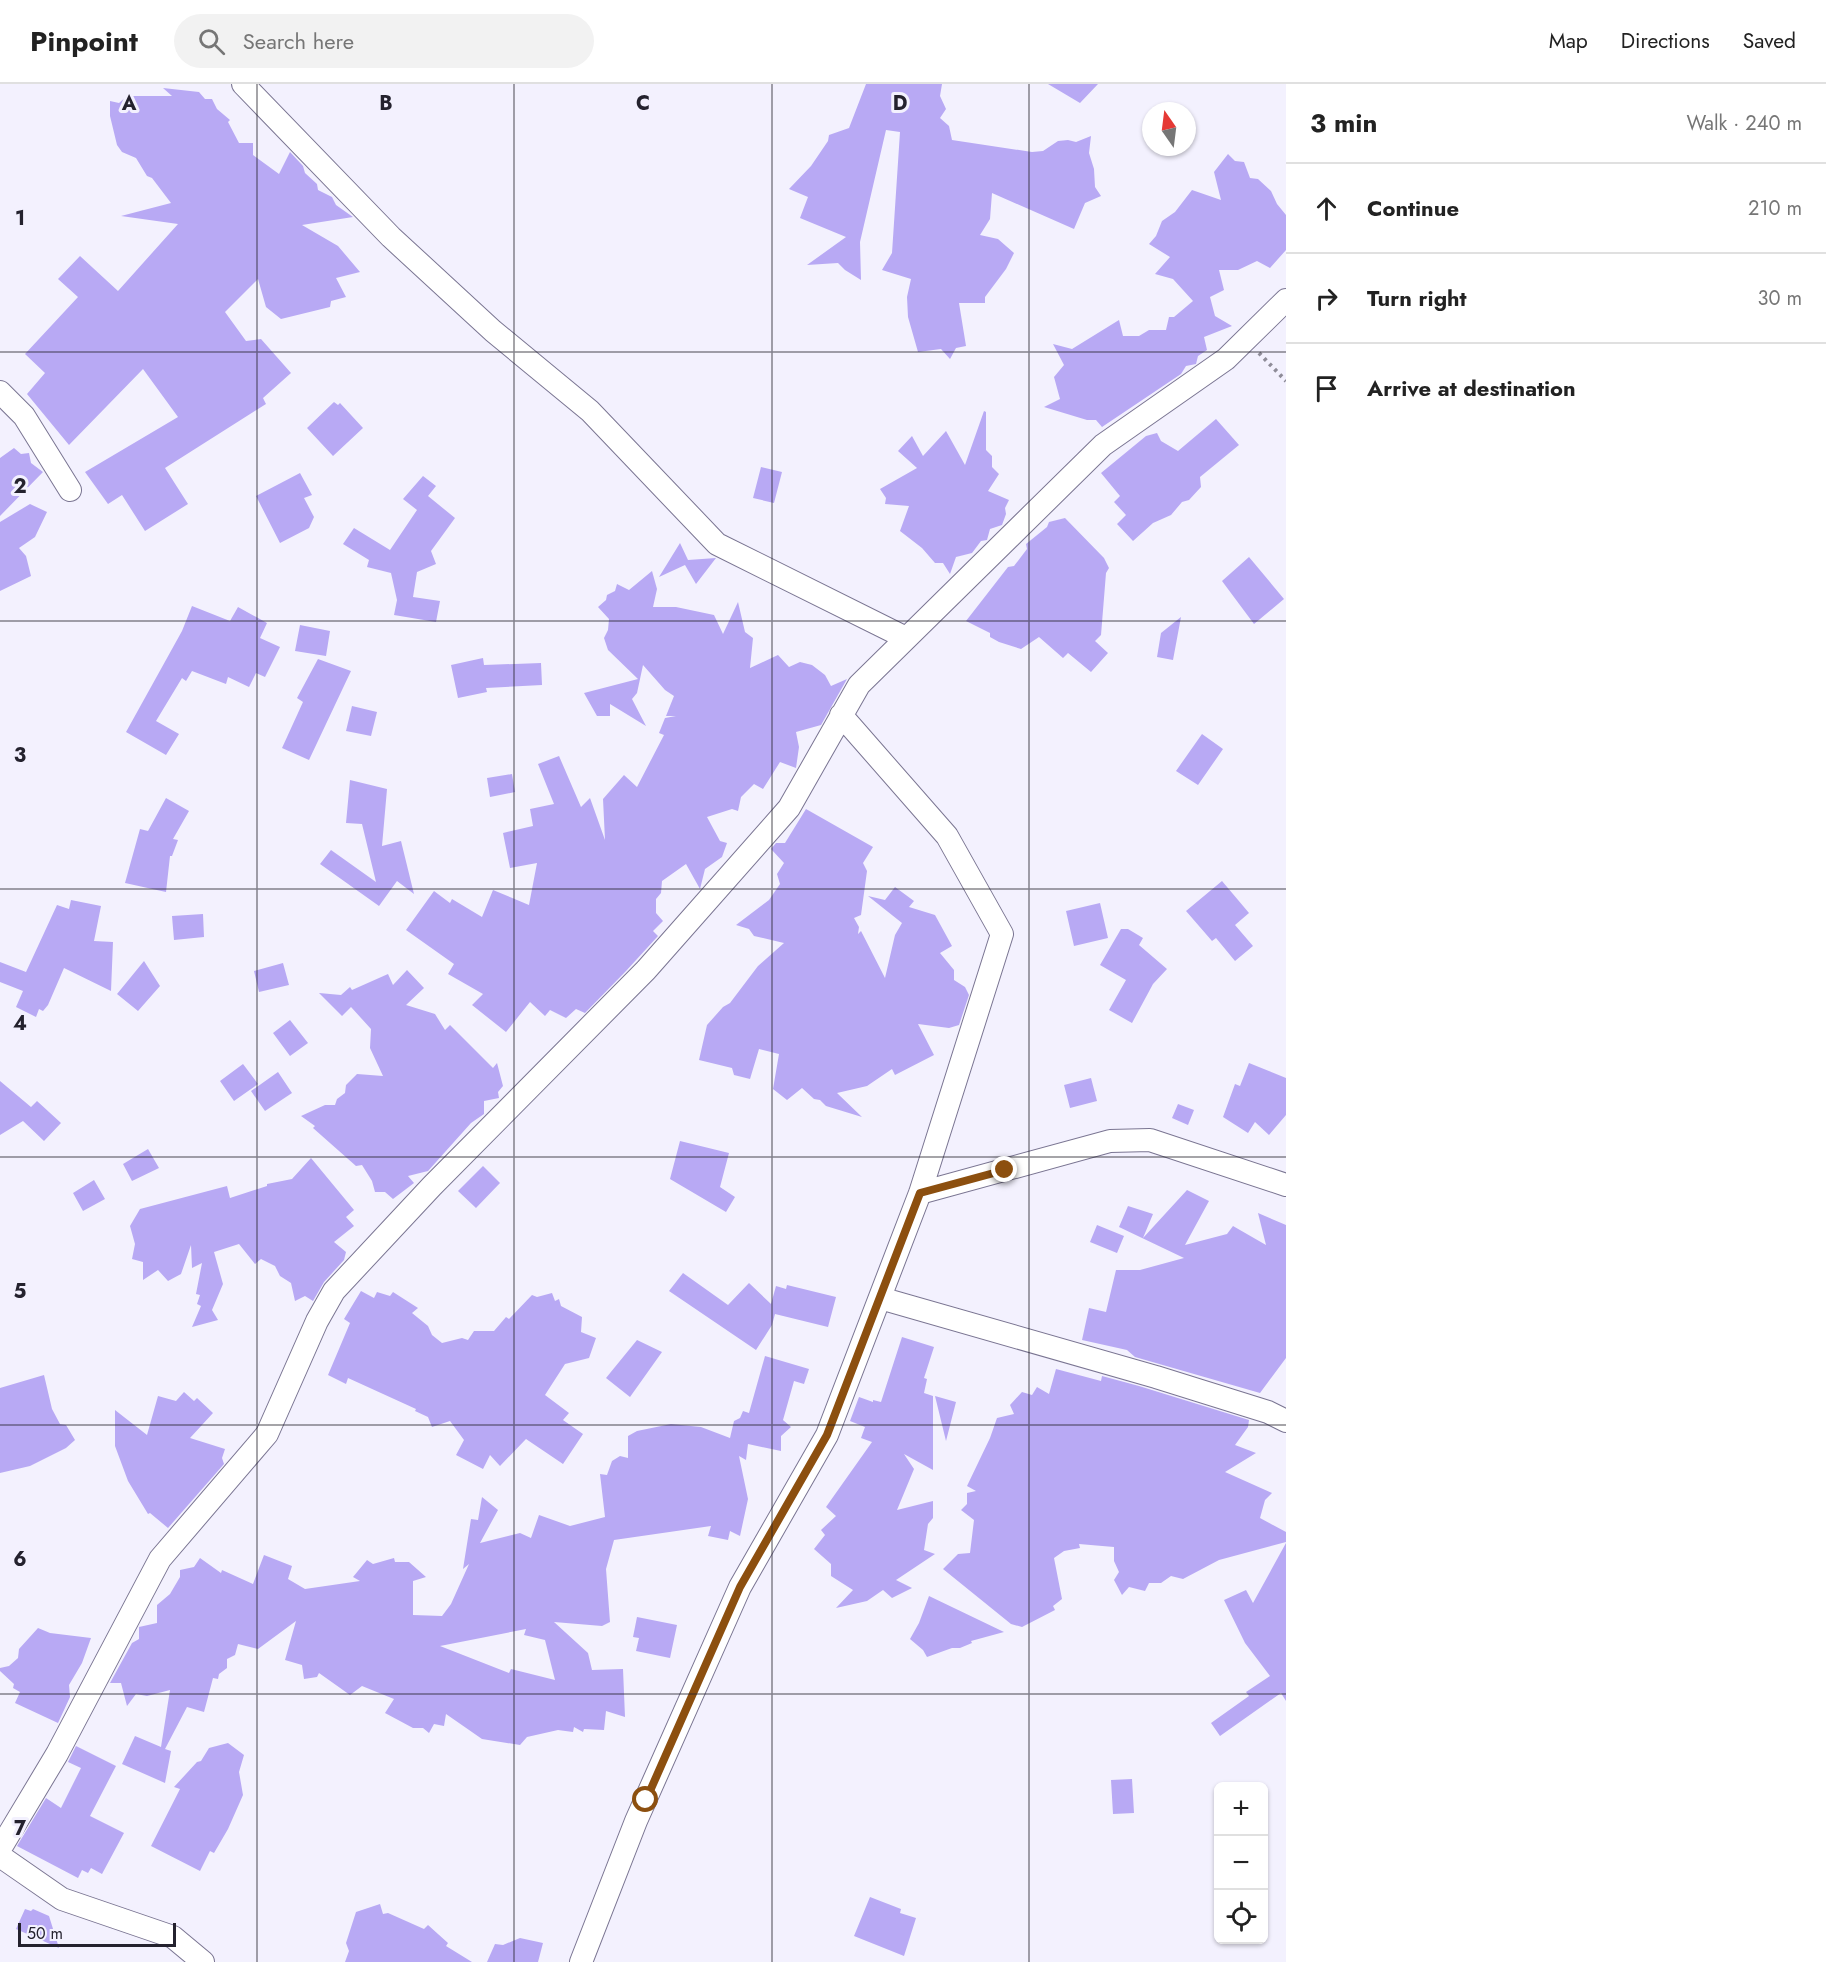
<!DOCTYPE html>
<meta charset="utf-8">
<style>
:root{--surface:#fff;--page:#f2f2f2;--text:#222;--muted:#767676;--line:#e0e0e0}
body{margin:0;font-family:Jost,sans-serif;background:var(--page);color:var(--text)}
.controls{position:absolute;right:18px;bottom:18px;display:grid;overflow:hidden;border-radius:9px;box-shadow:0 2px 4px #0004}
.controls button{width:54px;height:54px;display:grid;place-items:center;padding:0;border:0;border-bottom:2px solid var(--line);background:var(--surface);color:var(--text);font:30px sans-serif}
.compass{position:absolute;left:1142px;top:18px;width:54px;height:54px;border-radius:50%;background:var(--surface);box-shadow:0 2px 4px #0004;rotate:346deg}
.scale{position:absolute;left:18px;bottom:15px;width:158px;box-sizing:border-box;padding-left:6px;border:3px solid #24222e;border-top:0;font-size:16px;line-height:21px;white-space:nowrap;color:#24222e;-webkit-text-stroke:4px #f3f1fe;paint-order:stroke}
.stop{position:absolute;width:18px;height:18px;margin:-14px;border:4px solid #8c4f0f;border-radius:50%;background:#fff}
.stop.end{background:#8c4f0f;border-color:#fff;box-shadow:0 2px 6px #0008}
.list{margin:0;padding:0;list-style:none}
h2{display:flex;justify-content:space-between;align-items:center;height:78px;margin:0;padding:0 24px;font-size:26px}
h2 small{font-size:20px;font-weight:400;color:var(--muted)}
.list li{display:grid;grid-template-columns:39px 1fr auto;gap:18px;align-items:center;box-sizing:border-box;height:90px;padding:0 24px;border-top:2px solid var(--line)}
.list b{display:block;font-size:22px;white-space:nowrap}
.list em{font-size:20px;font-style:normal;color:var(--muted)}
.icon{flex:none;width:33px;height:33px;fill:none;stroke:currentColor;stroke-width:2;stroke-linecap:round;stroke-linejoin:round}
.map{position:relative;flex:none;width:1286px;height:1878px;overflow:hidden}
header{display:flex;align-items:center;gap:36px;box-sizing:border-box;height:84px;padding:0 30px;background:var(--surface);border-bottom:2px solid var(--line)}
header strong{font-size:28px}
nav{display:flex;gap:33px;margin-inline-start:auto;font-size:21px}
.search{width:420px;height:54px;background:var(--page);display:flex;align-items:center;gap:15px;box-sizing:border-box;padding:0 21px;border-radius:33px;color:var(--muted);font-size:22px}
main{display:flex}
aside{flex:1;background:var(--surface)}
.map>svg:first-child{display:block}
.building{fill:#b8a9f4;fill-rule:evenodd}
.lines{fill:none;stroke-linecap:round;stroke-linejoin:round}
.street-casing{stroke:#7a7592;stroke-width:24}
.path{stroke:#8e8c98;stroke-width:4;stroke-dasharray:3 4.5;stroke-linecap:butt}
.street{stroke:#fff;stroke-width:22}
.route{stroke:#8c4f0f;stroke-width:8}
.grid{fill:none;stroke:#24222e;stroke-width:1.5;stroke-opacity:0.55}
.grid-label{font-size:20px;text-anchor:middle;font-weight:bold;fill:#24222e;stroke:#f3f1fe;stroke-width:6;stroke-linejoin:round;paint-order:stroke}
</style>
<header>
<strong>Pinpoint</strong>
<div class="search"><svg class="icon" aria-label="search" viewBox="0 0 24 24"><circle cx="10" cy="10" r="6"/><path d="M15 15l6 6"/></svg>Search here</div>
<nav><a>Map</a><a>Directions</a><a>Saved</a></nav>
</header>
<main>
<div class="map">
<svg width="1286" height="1878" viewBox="0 0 1286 1878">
<rect width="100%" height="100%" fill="#f3f1fe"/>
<!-- building -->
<path class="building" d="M866,0H942L940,12L946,25L940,34L949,42L952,56L1032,68L1043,67L1058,57L1068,56L1076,58L1091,52L1089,69L1094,85L1095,103L1101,112L1085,119L1074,145L992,109L990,135L980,151L998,155L1014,169L1006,185L985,213V219H959L966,262L956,264L950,275L941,265L918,268L908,233L907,213L911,195L882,186L892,169L900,48L886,46L860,158L861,196L845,186L838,179L807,181L846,153L800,134L808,113L789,105L811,82L828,57L829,51L849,44Z
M1048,0H1098L1080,19Z
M163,4L199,8L205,15H212L217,25L230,36L228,38L239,59H253V71L279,90L290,68L303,82L305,89L317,100L318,106L332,113L336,121L353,133L302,141L338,162L360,188L336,194L346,213L331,217L330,223L281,235L266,223L258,195L225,228L246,257L261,255L291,289L263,314L266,320L165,384L188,420L145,447L122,411L108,420L85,388L178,333L143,285L69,361L27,310L45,289L25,270L78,213L58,195L80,172L118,207L178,140L121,132L171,119L152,94L147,92L136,74L122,68L117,61L110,32V17L119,19L127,12H172Z
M1228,70L1235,77L1244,78L1250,94L1258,95L1271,107L1277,120L1286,131V166L1270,184L1257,177L1238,186H1219L1224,206L1210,213L1215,232L1232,242L1204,253L1207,266L1198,272L1196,280L1186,282L1181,290L1102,343L1096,336H1087L1044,323L1060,315L1054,293L1064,281L1053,260L1072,265L1119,236L1123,252H1139L1149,246H1166L1169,233H1174L1193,217L1173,195L1155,190L1170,173L1149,160L1156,152L1162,137L1175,128L1192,106L1221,116L1214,88Z
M334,318L338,321L340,319L363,344L333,372L307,344Z
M984,327L986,328V366L992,372V383L999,390L988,407L1009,416L1005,424L1006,430L1002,441L990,445L987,456L981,457L972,469L956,473L950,490L943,479H935L922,464L900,447L909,422L885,420L886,414L880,405L917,384L898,367L912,352L923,372L946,347L965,381Z
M1216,335L1239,361L1200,393L1201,403L1189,416L1182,418L1171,431L1153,439L1133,457L1117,440L1126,431L1114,418L1120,412L1101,389L1146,352L1157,349L1161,357L1178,367Z
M14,364L21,370L29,369L31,379L43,388L0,432V374Z
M761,383L782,388L774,419L753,414Z
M300,389L312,411L304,414L314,433L309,444L280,459L256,412Z
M423,392L436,402L428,412L455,434L431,467L436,480L417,488L413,513L440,517L436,538L394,531L397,516L391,489L367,483L369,476L343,460L354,444L390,466L417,426L403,415Z
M30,420L47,428L35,453L19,464L26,472L31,492L0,507V438Z
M1065,434L1104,474L1109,484L1106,489L1101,551L1095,557L1108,569L1091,588L1068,569L1063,574L1039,553L1021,565L999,558L990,553V549L966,537L1008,483L1014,482L1027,465L1026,460L1047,443L1049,438Z
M680,459L688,476L716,474L696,500L685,481L659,493Z
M1249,473L1284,515L1254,540L1222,497Z
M652,487L657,505L653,523H676L714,531L723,550L738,518L745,548L753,554L750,584L778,571L789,583L800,578L812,581L825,591L831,602L847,595L821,641L796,648L799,663L796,684L780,678L763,705L754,700L741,713L738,727L732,725L707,733L720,757L727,759L722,773L705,785L700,805L686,780L662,797L661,809L656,815V829L663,837L653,847L658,852L626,887L585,929L576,925L566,934L550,926L545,932L530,918L506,948L472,921L483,910L448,890L454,880L406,846L434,807L450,819L452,815L482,833L493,806L529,821L537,779L510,784L503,749L533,742L530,725L554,720L538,680L559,672L581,723L590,714L605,756L603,715L624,691L637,703L664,651L659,649L665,634L676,632H666L674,612L665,606L643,581L637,609L632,615L646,642L610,620V632H597L584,609L638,595L608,566L604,554L608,546L609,535L598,523L606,516L607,511L615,507L617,500L629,506Z
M192,522L230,537L238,523L267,539L260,554L280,563L265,593L256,589L249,603L228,593L226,600L192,587L186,597L182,594L156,637L179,650L166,671L126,648L182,547Z
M1181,533L1173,576L1157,573L1161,549Z
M300,541L330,547L326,572L295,567Z
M483,574L484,581L541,579L542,601L486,604L487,608L458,614L451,581Z
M318,575L351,587L309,676L282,664L303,618L297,614Z
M352,622L377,628L371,652L346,647Z
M1202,650L1223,665L1198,701L1176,687Z
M512,690L515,708L490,713L487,694Z
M350,696L387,705L382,762L401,757L414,810L397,797L379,822L320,780L331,766L376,798L362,740L346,739Z
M166,714L189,727L173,755L178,756L172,772H170L166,808L125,799L140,745L148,747Z
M806,725L873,763L863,779L867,787L861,831L854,834L859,843L858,850L861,847L885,894L895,851L902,839L868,812L885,816L895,803L914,817L909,823L935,831L952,862L940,869L954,886V896L965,903L969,911L959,941L949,944L918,940L934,971L895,991L892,985L867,1002L837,1009L862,1033L826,1022L820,1016L814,1015L802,1004L787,1016L773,1005L779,970L759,965L750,995L734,991L732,984L699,976L707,941L723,923L730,919L758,882L784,859L754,852L749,845L736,841L769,816L780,800L777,790L784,779L771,765L776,759H785Z
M1222,797L1249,829L1235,841L1253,862L1235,877L1216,854L1212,857L1186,827Z
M71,816L101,822L94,857L113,858L111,907L64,884L48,921L43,927L39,925L36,933L16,923L23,907L0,898V878L26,888L57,821L69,825Z
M1100,819L1108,854L1074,862L1066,827Z
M203,830L204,853L174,856L172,832Z
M1121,845H1128L1143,854L1139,861L1167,885L1153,900L1132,939L1109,926L1126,896L1100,881Z
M144,877L160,902L138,927L117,910Z
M283,879L289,901L259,908L254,887Z
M407,886L424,904L406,921L435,930L445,946L450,941L493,984L497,979L503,1002L498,1008L499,1014L484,1017V1030L471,1039L428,1087L408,1092L414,1099L393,1115L385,1108H375L372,1097L362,1081L356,1082L313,1044L315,1042L301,1032L325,1021H335L337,1015L345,1009L346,1001L357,990L383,992L370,964L371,945L351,923L342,932L319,909L341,911L350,903L352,906L388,890L393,901Z
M290,936L308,959L290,972L273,949Z
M1249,979L1286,994V1031L1269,1051L1255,1038L1248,1049L1223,1033L1235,1000L1240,1002Z
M243,980L258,1000L234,1017L220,997Z
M278,988L292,1009L265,1027L251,1007Z
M1091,994L1097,1017L1070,1024L1064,1001Z
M0,997L31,1023L37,1017L61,1039L44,1057L23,1037L0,1051Z
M1178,1020L1194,1026L1188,1041L1172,1034Z
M680,1057L729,1069L720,1103L735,1113L726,1128L670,1095Z
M148,1065L159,1084L132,1097L123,1080Z
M311,1074L354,1126L346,1133L354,1142L334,1158L346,1168L344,1176L324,1198L313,1217L305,1212L295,1217L291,1199L280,1192L275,1182L261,1175L255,1180L239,1160L214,1168L223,1200L212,1226L218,1236L192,1243L201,1222L197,1220L200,1211L196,1210L202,1179L192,1184L191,1161L181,1190L168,1197L158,1186L143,1196V1178L132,1175L135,1160L130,1142L140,1125L227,1102L230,1114L267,1102V1100L292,1095Z
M483,1082L500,1099L476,1124L458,1107Z
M94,1096L105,1115L83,1127L73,1109Z
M1187,1106L1209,1117L1185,1161L1227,1150L1233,1142L1266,1161L1258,1129L1286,1141V1274L1260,1309L1135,1273L1127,1266L1082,1256L1089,1224L1106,1228L1116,1186H1140L1184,1174L1119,1143L1128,1122L1153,1130L1143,1154Z
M1097,1141L1124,1152L1117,1169L1090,1158Z
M683,1189L728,1221L749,1199L771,1220L776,1202L786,1205L787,1201L836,1213L828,1243L775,1230L772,1241L756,1266L669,1207Z
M361,1207L374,1214L377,1208L390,1212L393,1208L418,1224L412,1229L428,1242L432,1251L442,1259L462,1254L468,1256L474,1247H494L506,1233L509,1235L532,1211L537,1213L552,1209L555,1217L559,1215L561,1222L582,1233L581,1248L596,1254L589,1274L565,1280L545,1311L569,1329L563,1336L583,1350L563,1380L526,1355L500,1382L490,1371L483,1385L456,1371L464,1356L450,1337L432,1343L428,1333L415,1327L416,1325L348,1294L346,1300L328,1291L350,1239L344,1235Z
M902,1253L934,1263L924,1294L927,1295L924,1309L933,1312V1386L904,1370L914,1385L897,1426L933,1417V1434L928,1440L924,1466L935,1470L896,1496L912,1504L892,1514L883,1506L867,1517L836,1524L853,1506L831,1492V1480L814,1465L825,1451L821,1446L836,1432L826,1423L872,1358L861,1354L865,1343L850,1337L859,1313L873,1318V1316L881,1318Z
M637,1256L662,1268L630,1313L606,1294Z
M765,1272L809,1285L804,1300L794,1297L783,1336L791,1343L781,1352V1367L748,1360L746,1376L739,1372L748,1415L740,1452L730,1447L728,1456L708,1452L711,1442L614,1456L606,1485L610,1538L602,1542L554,1538L588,1569L592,1586L623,1585L625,1633L606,1627L604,1646L584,1645L583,1648L574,1643L573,1648L558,1646L527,1653L520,1661L482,1655L446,1630L444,1642L434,1640L429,1649L423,1644H413L385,1629L394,1615L362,1602L350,1611L319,1589L317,1593L304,1595L302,1581L285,1576L296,1537L258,1565L238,1560L235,1571L227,1575V1584L219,1590L218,1595L213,1594L204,1628L187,1623L165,1665L171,1667L165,1699L122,1680L135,1652L161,1663L170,1606L147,1612L136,1610L127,1622L121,1599H110L132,1559L139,1555V1543L157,1539V1521L170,1510L180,1493V1486L194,1483L200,1474L221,1489L222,1486L253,1500L264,1471L292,1482L288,1495L305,1505L360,1497L353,1493L367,1476L373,1480L394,1474L395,1478H409L426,1493L413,1497V1531L442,1532L451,1520L469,1480L463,1485L471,1435L478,1436L482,1413L498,1426L480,1459L520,1449L531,1454L539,1431L570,1442L605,1433L600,1390L607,1391L612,1377L620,1372L628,1374V1352L637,1347L671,1340L701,1343L730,1354L734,1337L740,1334L743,1327L749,1329ZM526,1545L524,1551L545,1556L555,1596L511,1585L509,1589L440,1562Z
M1056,1285L1101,1297L1102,1292L1139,1302L1249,1336L1248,1343L1235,1361L1256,1369L1225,1388L1272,1409L1265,1416L1260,1434L1286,1448V1458L1219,1476L1183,1495L1171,1492L1161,1499H1149L1145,1507L1129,1503L1122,1511L1114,1496L1119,1488L1114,1477V1463L1079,1460L1080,1464L1064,1467L1054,1474L1062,1515L1053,1522L1055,1526L1022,1543L1011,1540L943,1485L958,1470L970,1469L974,1436L961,1426L967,1420V1409L976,1407L967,1402L990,1354L997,1334L1014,1330L1010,1321L1022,1308L1032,1311L1037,1303L1049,1310Z
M44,1291L52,1325L60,1340L66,1341L75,1356L66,1364L30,1382L0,1389V1304Z
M184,1308L194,1317L197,1314L213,1329L190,1354L225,1365L222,1374L224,1380L168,1444L150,1429L148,1430L128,1397L115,1362V1326L147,1351L158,1312L176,1317Z
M935,1312L956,1318L946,1357Z
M1286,1459V1617L1281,1609L1220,1652L1211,1639L1249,1612L1246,1608L1270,1592L1245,1559L1224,1516L1246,1506L1253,1519Z
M929,1512L1004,1548L971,1557L972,1559L960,1564H952L927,1573L923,1566L910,1555L919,1539Z
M637,1533L677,1541L670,1574L636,1567L639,1554L633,1553Z
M38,1544L50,1549L91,1554L82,1579L69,1601L70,1613L58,1639L15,1619L20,1608L13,1604L14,1600L0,1587V1584L9,1582L18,1574L19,1565Z
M228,1659L244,1671L239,1688L243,1711L228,1745L214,1769L210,1767L200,1787L151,1762L180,1705L174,1703L197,1678L201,1677L209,1664Z
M76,1662L116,1682L90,1732L124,1749L102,1790L91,1784L88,1789L82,1786L78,1794L17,1762L46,1714L61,1724L81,1684L68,1678Z
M1132,1695L1134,1729L1113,1730L1111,1696Z
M870,1813L901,1825L900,1829L916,1834L904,1872L854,1852Z
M380,1820L383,1830L388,1829L424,1845L428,1841L448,1859L446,1862L472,1878H345L349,1867L346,1859L356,1828Z
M25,1825L31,1827L33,1825L49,1832L59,1864L16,1845Z
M520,1854L543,1859L538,1878H487L495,1860L503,1861Z"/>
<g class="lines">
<defs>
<path id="street" d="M243,0L391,153L493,247L590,327L717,460L906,554
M0,308L24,332L70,406
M920,1109L1110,1057L1150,1056L1286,1101
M880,1214L1156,1293L1268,1328L1286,1337
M0,1765L57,1670L160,1475L267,1350L317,1237L334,1207L432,1102L646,886L789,724L859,601L1103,361L1226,275L1286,216
M0,1772L62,1815L173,1853L203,1878
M581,1878L636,1737L740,1503L827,1351L920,1109L1002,850L947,752L841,631"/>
</defs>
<!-- street casing -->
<use href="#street" class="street-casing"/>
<!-- path -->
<path class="path" d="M1259,269L1286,297"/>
<!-- street -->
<use href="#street" class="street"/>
</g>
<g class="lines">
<!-- route -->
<path class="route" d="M646,1716L740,1503L827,1351L920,1109L1005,1086"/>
</g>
<!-- grid -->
<path class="grid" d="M257,0V1878M514,0V1878M772,0V1878M1029,0V1878M0,268H1286M0,537H1286M0,805H1286M0,1073H1286M0,1341H1286M0,1610H1286"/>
<g class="grid-label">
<text x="129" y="26">A</text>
<text x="386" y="26">B</text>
<text x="643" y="26">C</text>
<text x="900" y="26">D</text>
<text x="20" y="141">1</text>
<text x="20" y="409">2</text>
<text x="20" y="678">3</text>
<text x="20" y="946">4</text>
<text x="20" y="1214">5</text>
<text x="20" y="1482">6</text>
<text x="20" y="1751">7</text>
</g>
</svg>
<div class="controls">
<button>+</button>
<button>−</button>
<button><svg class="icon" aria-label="locate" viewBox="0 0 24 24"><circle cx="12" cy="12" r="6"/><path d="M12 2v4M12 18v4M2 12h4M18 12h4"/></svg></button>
</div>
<svg class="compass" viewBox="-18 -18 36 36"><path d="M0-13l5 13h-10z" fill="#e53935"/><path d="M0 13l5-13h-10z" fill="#767676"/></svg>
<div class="scale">50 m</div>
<div class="stop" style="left:646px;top:1716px"></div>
<div class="stop end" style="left:1005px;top:1086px"></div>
</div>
<aside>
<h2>3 min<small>Walk · 240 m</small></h2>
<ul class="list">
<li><svg class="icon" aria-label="ahead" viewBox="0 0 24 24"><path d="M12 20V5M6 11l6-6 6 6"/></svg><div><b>Continue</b></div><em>210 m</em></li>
<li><svg class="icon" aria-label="right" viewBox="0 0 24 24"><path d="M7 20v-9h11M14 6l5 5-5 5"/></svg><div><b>Turn right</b></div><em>30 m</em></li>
<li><svg class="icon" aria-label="arrive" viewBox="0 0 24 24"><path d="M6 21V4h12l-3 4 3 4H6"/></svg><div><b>Arrive at destination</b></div></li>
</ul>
</aside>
</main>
